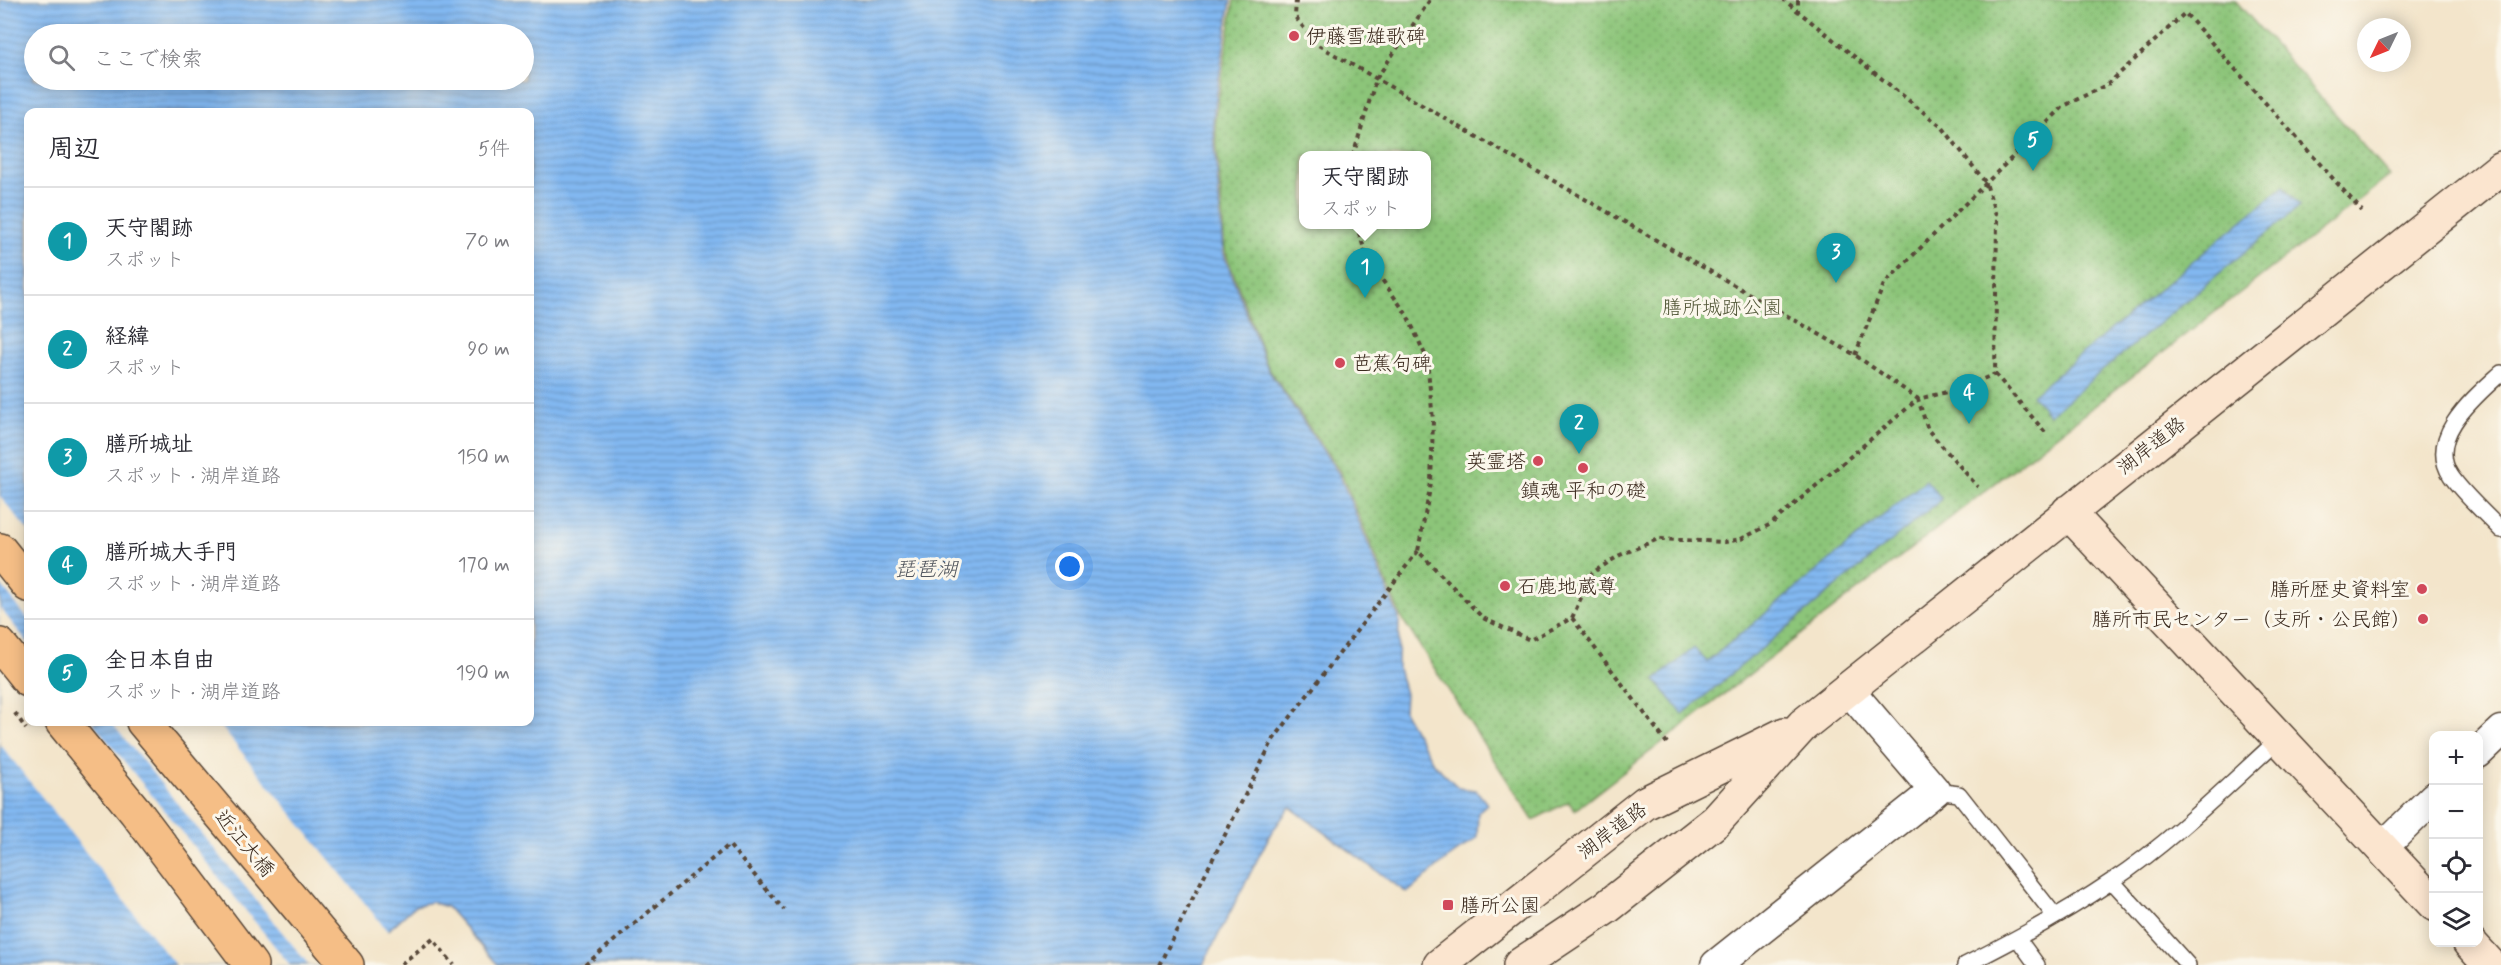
<!DOCTYPE html>
<html lang="ja">
<meta charset="utf-8">
<style>
:root{--surface:#fff;--page:#f2f2f3;--text:#2b2b33;--muted:#7c7c81;--line:#e1e1e2;--accent:#7c3aed}
body{margin:0;font-family:Mynerve,"Klee One",sans-serif;background:var(--page);color:var(--text)}
.controls{position:absolute;right:18px;bottom:18px;display:grid;overflow:hidden;border-radius:12px;box-shadow:0 3px 15px #0003}
.controls button{width:54px;height:54px;display:grid;place-items:center;padding:0;border:0;border-bottom:2px solid var(--line);background:var(--surface);color:var(--text);font:30px sans-serif}
.compass{position:absolute;left:2357px;top:18px;width:54px;height:54px;border-radius:50%;background:var(--surface);box-shadow:0 3px 15px #0003;rotate:227deg}
.you{position:absolute;left:1070px;top:567px;width:21px;height:21px;margin:-15px;border:4px solid #fff;border-radius:50%;background:#1a73e8;box-shadow:0 0 0 9px #1a73e833}
.badge{display:grid;place-items:center;width:39px;height:39px;border-radius:50%;background:var(--accent);color:#fff;font-size:20px;font-weight:700}
.pin{position:absolute;translate:-50% -50px;filter:drop-shadow(0 2px 3px #0008)}
.pin::after{content:'';position:absolute;top:32px;width:21px;height:18px;background:inherit;clip-path:polygon(0 0,100% 0,50% 100%)}
.popup{position:absolute;left:1299px;top:151px;width:132px;height:78px;box-sizing:border-box;display:grid;place-content:center;border-radius:12px;background:var(--surface);filter:drop-shadow(0 2px 4px #0005);font-size:20px;white-space:nowrap;color:var(--muted)}
.popup b{font-size:22px;color:var(--text)}
.popup::after{content:'';position:absolute;left:50%;top:100%;margin-left:-12px;border:12px solid transparent;border-top-color:var(--surface)}
.list{margin:0;padding:0;list-style:none}
h2{display:flex;justify-content:space-between;align-items:center;height:78px;margin:0;padding:0 24px;font-size:26px}
h2 small{font-size:20px;font-weight:400;color:var(--muted)}
.list li{display:grid;grid-template-columns:39px 1fr auto;gap:18px;align-items:center;box-sizing:border-box;height:108px;padding:0 24px;border-top:2px solid var(--line)}
.list b{display:block;font-size:22px;white-space:nowrap}
.list p{margin:0;font-size:20px;white-space:nowrap;color:var(--muted)}
.list em{font-size:20px;font-style:normal;color:var(--muted)}
.icon{flex:none;width:33px;height:33px;fill:none;stroke:currentColor;stroke-width:2;stroke-linecap:round;stroke-linejoin:round}
.map{position:relative;flex:none;width:2501px;height:965px;overflow:hidden}
.search{position:absolute;background:var(--surface);box-shadow:0 3px 15px #0003;left:24px;top:24px;width:510px;height:66px;display:flex;align-items:center;gap:15px;box-sizing:border-box;padding:0 21px;border-radius:33px;color:var(--muted);font-size:22px}
.panel{position:absolute;background:var(--surface);box-shadow:0 3px 15px #0003;left:24px;top:108px;width:510px;height:618px;border-radius:12px}
.map>svg:first-child{display:block}
.park{fill:url(#park-dots);stroke:#64784c;stroke-width:1.5;fill-rule:evenodd}
.water{fill:url(#water-rules);stroke:#5e7188;stroke-width:1.5;fill-rule:evenodd}
.pier{fill:#f3e5cb}
.lines{fill:none;stroke-linecap:round;stroke-linejoin:round}
.lane-casing{stroke:#574638;stroke-width:18}
.street-casing{stroke:#574638;stroke-width:33}
.secondary-casing{stroke:#574638;stroke-width:36}
.primary-casing{stroke:#574638;stroke-width:36}
.path{stroke:#574638;stroke-width:4;stroke-dasharray:4.5 4.5;stroke-linecap:butt}
.lane{stroke:#fff;stroke-width:15}
.street{stroke:#fff;stroke-width:30}
.secondary{stroke:#fbe5cf;stroke-width:33}
.primary{stroke:#f5be86;stroke-width:33}
.poi-dot{fill:#d1495b;stroke:#fbf7ec;stroke-width:2}
.labels{text-anchor:middle;stroke-width:6;stroke-linejoin:round;paint-order:stroke}
.poi-label{font-size:20px;fill:#3b2a1e;stroke:#fbf7ec;text-anchor:start}
.park-label{font-size:20px;fill:#535839;stroke:#fbf7ec}
.street-label{font-size:20px;fill:#3b2a1e;stroke:#fbf7ec}
.water-label{font-size:21px;font-style:italic;fill:#50555d;stroke:#fbf7ec}
</style>
<div class="map">
<svg width="2501" height="965" viewBox="0 0 2501 965">
<defs>
<pattern id="park-dots" width="8" height="8" patternUnits="userSpaceOnUse" patternTransform="scale(1.5)"><rect width="8" height="8" fill="#8cc579"/><path d="M2 2h.1M6 6h.1" fill="none" stroke="#74a063" stroke-width="1.8" stroke-linecap="round"/></pattern>
<pattern id="water-rules" width="6" height="5" patternUnits="userSpaceOnUse" patternTransform="scale(1.5)"><rect width="6" height="5" fill="#82b8f1"/><path d="M0 2.5h6" fill="none" stroke="#6c96c3"/></pattern>
</defs>
<rect width="100%" height="100%" fill="#fbf7ec"/>
<filter id="ink" filterUnits="userSpaceOnUse"><feTurbulence type="fractalNoise" baseFrequency=".0167" numOctaves="2"/><feDisplacementMap in="SourceGraphic" scale="12" xChannelSelector="R" yChannelSelector="G"/><feConvolveMatrix kernelMatrix="1 2 1 2 8 2 1 2 1" color-interpolation-filters="sRGB"/></filter>
<filter id="wash" filterUnits="userSpaceOnUse"><feTurbulence type="fractalNoise" baseFrequency=".008" numOctaves="4" result="noise"/><feDisplacementMap in="SourceGraphic" scale="24" xChannelSelector="R" yChannelSelector="G"/><feGaussianBlur stdDeviation="1.35" result="paint"/><feColorMatrix in="noise" values="0 0 0 0 0 0 0 0 0 0 0 0 0 0 0 0 0 1.4 0 .05"/><feComposite in="paint" operator="in"/></filter>
<g filter="url(#wash)">
<rect width="100%" height="100%" fill="#f3e5cb"/>
<!-- park -->
<path class="park" d="M1234,0H2235L2390,176L1575,810L1568,802L1533,820L1401,617L1341,473L1269,369L1225,251L1215,119ZM1304,156H1426V224H1304Z"/>
<!-- water -->
<path class="water" d="M0,0H1231L1213,119L1223,252L1268,370L1339,474L1399,618L1398,668L1405,694L1404,712L1434,764L1459,788L1476,790L1487,804L1478,812L1477,838L1446,860L1407,893L1290,807L1271,833L1203,965H498L447,907L431,902L415,906L350,965H0ZM34,34H524V80H34ZM28,112H530V722H28Z
M2284,186L2300,206L2049,415L2032,395Z
M1926,480L1942,499L1683,714L1655,680L1694,648L1707,662Z"/>
<!-- pier -->
<path class="pier" d="M0,496L28,531V619L0,584Z
M0,608L28,643V722H92L290,965H175L0,744Z
M111,722H217L389,933L354,965H309Z"/>
</g>
<g filter="url(#ink)">
<g class="lines">
<defs>
<path id="lane" d="M2501,373C2476,396 2425,437 2451,476C2464,495 2485,513 2501,530
M1935,791L1959,794L2055,916
M2112,881L2188,965
M2018,939L2037,965
M1965,965C2015,940 2065,913 2112,881C2172,841 2225,788 2279,739"/>
<path id="street" d="M2478,753L2501,731
M2381,849L2434,797
M1716,965L1935,791L1848,689"/>
<path id="secondary" d="M2068,512L2434,904
M2469,942L2490,965
M1440,965L1645,803L1785,734
M1520,965L1607,907L1716,821L1803,725L2501,168"/>
<path id="primary" d="M0,550L28,585
M0,645L28,680
M62,722L135,811L251,965
M143,722L347,965"/>
</defs>
<!-- lane casing -->
<use href="#lane" class="lane-casing"/>
<!-- street casing -->
<use href="#street" class="street-casing"/>
<!-- secondary casing -->
<use href="#secondary" class="secondary-casing"/>
<!-- primary casing -->
<use href="#primary" class="primary-casing"/>
<!-- path -->
<path class="path" d="M1296,0L1295,17L1318,45L1855,355L1918,399L1959,389L1995,374L1997,219L1986,183L1943,128L1784,0
M1798,0V11
M1353,156L1376,79L1430,0
M1356,224L1368,260L1407,315L1427,359L1433,420L1431,483L1418,551L1483,618L1530,640L1572,618L1592,573L1620,555L1658,539L1725,542L1741,539L1771,524L1918,399L1928,430L1978,487
M1855,355L1884,284L2064,106L2108,84L2185,13L2362,211
M1995,374L2045,432
M1572,618L1667,743
M15,713L26,729
M401,964L433,939L454,965
M585,965L729,845L784,910
M1159,965L1273,740L1418,551"/>
<!-- lane -->
<use href="#lane" class="lane"/>
<!-- street -->
<use href="#street" class="street"/>
<!-- secondary -->
<use href="#secondary" class="secondary"/>
<!-- primary -->
<use href="#primary" class="primary"/>
</g>
</g>
<!-- markers -->
<g class="poi-dot">
<circle cx="1294" cy="36" r="6"/>
<circle cx="1340" cy="363" r="6"/>
<circle cx="1538" cy="461" r="6"/>
<circle cx="1583" cy="468" r="6"/>
<circle cx="1505" cy="586" r="6"/>
<circle cx="2422" cy="589" r="6"/>
<circle cx="2423" cy="619" r="6"/>
<rect x="1442" y="899" width="12" height="12" rx="3"/>
</g>
<g class="labels">
<!-- poi labels -->
<g class="poi-label">
<text x="1306" y="43">伊藤雪雄歌碑</text>
<text x="1352" y="370">芭蕉句碑</text>
<text x="1526" y="468" text-anchor="end">英霊塔</text>
<text x="1583" y="497" text-anchor="middle">鎮魂 平和の礎</text>
<text x="1517" y="593">石鹿地蔵尊</text>
<text x="2410" y="596" text-anchor="end">膳所歴史資料室</text>
<text x="2411" y="626" text-anchor="end">膳所市民センター（支所・公民館）</text>
<text x="1460" y="912">膳所公園</text>
</g>
<!-- park labels -->
<g class="park-label">
<text x="1722" y="314">膳所城跡公園</text>
</g>
<!-- street labels -->
<g class="street-label">
<text transform="translate(2151 445) rotate(-38)" y="7">湖岸道路</text>
<text transform="translate(1612 830) rotate(-37)" y="7">湖岸道路</text>
<text transform="translate(245 843) rotate(50)" y="7">近江大橋</text>
</g>
<!-- water labels -->
<g class="water-label">
<text x="926" y="576">琵琶湖</text>
</g>
</g>
</svg>
<div class="controls">
<button>+</button>
<button>−</button>
<button><svg class="icon" aria-label="locate" viewBox="0 0 24 24"><circle cx="12" cy="12" r="6"/><path d="M12 2v4M12 18v4M2 12h4M18 12h4"/></svg></button>
<button><svg class="icon" aria-label="layers" viewBox="0 0 24 24"><path d="M12 4l9 5-9 5-9-5zM3 14l9 5 9-5"/></svg></button>
</div>
<svg class="compass" viewBox="-18 -18 36 36"><path d="M0-13l5 13h-10z" fill="#e53935"/><path d="M0 13l5-13h-10z" fill="#7c7c81"/></svg>
<div class="you"></div>
<div class="pin badge" style="left:1365px;top:298px;background:#0f9aa8">1</div>
<div class="popup"><b>天守閣跡</b>スポット</div>
<div class="pin badge" style="left:1579px;top:454px;background:#0f9aa8">2</div>
<div class="pin badge" style="left:1836px;top:283px;background:#0f9aa8">3</div>
<div class="pin badge" style="left:1969px;top:424px;background:#0f9aa8">4</div>
<div class="pin badge" style="left:2033px;top:171px;background:#0f9aa8">5</div>
<div class="search"><svg class="icon" aria-label="search" viewBox="0 0 24 24"><circle cx="10" cy="10" r="6"/><path d="M15 15l6 6"/></svg>ここで検索</div>
<section class="panel">
<h2>周辺<small>5件</small></h2>
<ul class="list">
<li><span class="badge" style="background:#0f9aa8">1</span><div><b>天守閣跡</b><p>スポット</p></div><em>70 m</em></li>
<li><span class="badge" style="background:#0f9aa8">2</span><div><b>経緯</b><p>スポット</p></div><em>90 m</em></li>
<li><span class="badge" style="background:#0f9aa8">3</span><div><b>膳所城址</b><p>スポット · 湖岸道路</p></div><em>150 m</em></li>
<li><span class="badge" style="background:#0f9aa8">4</span><div><b>膳所城大手門</b><p>スポット · 湖岸道路</p></div><em>170 m</em></li>
<li><span class="badge" style="background:#0f9aa8">5</span><div><b>全日本自由</b><p>スポット · 湖岸道路</p></div><em>190 m</em></li>
</ul>
</section>
</div>
